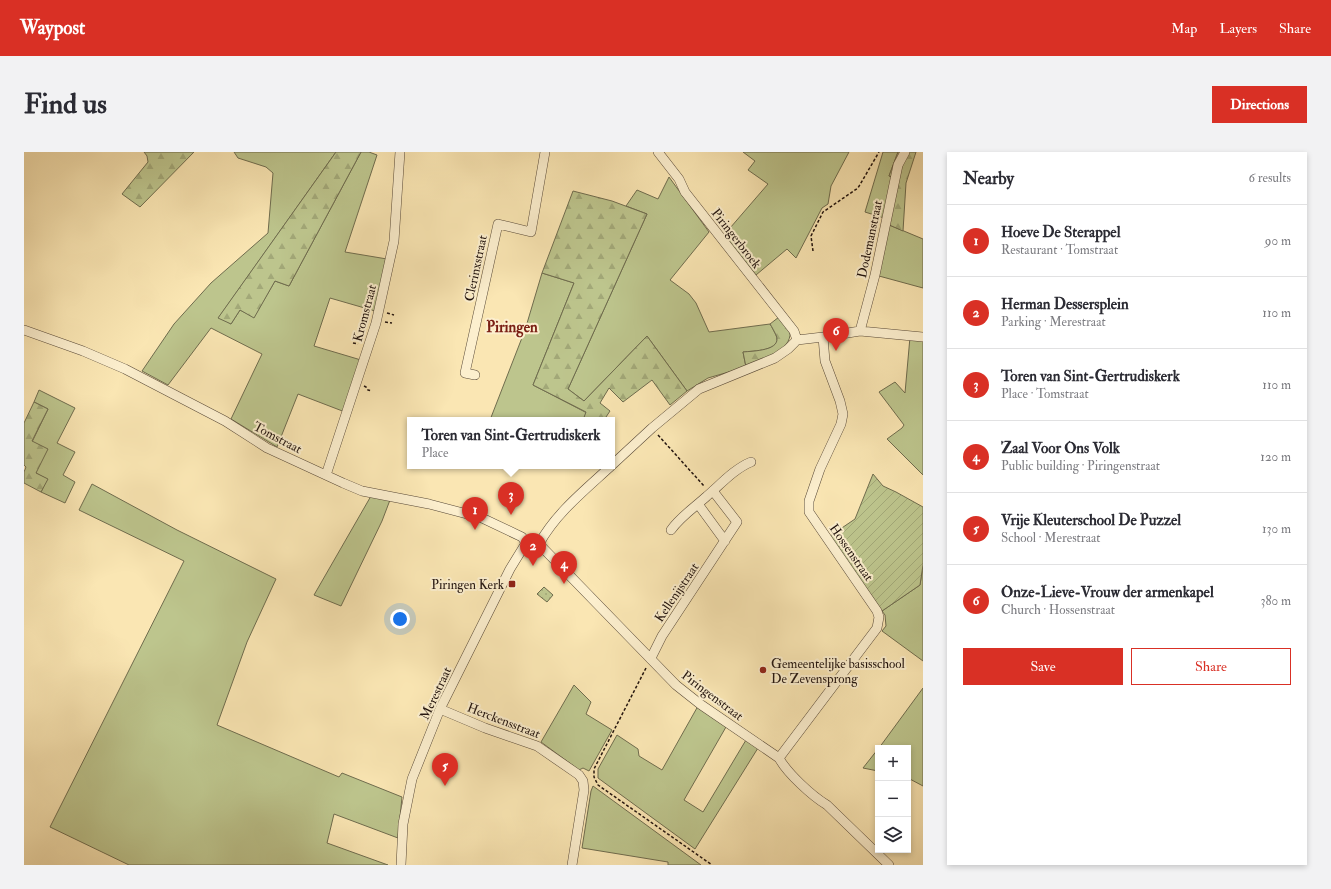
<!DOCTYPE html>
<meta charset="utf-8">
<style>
:root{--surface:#fff;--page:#f2f2f3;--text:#2b2b33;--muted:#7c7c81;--line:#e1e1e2;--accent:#d93025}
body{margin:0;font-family:"IM FELL Double Pica",serif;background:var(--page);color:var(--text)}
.controls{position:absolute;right:12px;bottom:12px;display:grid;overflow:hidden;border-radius:0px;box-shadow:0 2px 6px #0003}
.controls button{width:36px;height:36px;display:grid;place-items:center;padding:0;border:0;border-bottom:1px solid var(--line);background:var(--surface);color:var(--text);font:20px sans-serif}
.you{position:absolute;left:376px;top:467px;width:14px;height:14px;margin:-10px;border:3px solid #fff;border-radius:50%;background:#1a73e8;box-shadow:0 0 0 6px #1a73e833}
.badge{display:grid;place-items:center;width:26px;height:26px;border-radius:50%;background:var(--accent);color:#fff;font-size:13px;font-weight:700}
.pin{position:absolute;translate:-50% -33px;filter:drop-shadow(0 1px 2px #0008)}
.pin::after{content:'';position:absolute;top:21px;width:14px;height:12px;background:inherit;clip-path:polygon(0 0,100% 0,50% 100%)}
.popup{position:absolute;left:383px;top:265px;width:208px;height:52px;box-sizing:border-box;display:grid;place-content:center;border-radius:0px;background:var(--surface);filter:drop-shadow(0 1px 3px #0005);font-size:13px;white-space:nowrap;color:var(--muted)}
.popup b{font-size:15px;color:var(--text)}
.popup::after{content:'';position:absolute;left:50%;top:100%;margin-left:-8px;border:8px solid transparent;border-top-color:var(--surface)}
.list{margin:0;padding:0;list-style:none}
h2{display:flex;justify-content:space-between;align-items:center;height:52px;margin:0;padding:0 16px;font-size:17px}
h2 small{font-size:13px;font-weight:400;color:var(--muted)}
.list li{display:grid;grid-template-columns:26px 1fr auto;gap:12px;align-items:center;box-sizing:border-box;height:72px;padding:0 16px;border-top:1px solid var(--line)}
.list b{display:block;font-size:15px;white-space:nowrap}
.list p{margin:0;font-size:13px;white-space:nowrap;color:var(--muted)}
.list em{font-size:13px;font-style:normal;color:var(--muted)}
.actions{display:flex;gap:8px;padding:12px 16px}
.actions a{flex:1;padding:9px 0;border:1px solid var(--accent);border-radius:0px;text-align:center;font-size:14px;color:var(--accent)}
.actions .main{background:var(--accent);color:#fff}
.icon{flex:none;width:22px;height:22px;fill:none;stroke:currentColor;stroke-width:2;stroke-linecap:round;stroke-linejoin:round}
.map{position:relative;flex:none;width:899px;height:713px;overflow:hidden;border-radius:0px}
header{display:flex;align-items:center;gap:24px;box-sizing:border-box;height:56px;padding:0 20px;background:var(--accent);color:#fff}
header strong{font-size:19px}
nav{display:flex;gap:22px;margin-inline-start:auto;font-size:14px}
.intro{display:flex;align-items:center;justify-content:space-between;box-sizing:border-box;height:96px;padding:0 24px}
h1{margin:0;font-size:28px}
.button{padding:10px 18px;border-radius:0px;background:var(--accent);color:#fff;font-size:14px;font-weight:700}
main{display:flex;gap:24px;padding:0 24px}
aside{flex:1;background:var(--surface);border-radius:0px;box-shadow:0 2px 6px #0003}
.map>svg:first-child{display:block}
.grass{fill:#bdc58d;stroke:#6f6c4e}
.forest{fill:url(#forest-firs);stroke:#6f6c4e}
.park{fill:url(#park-dots);stroke:#6f6c4e}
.garden{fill:url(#garden-furrows);stroke:#6f6c4e}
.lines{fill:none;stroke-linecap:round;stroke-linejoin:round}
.minor-casing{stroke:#574837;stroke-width:10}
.path{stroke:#21130e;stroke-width:1.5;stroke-dasharray:3 2;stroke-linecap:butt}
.minor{stroke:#fcefce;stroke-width:9}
.poi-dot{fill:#8f2418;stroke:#fcefce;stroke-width:1.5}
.labels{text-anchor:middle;stroke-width:4;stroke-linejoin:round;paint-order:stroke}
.street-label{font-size:13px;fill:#21130e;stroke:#fcefce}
.poi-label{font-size:13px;fill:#21130e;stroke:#fcefce;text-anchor:end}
.quarter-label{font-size:15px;font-weight:bold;fill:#7a1f14;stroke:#fcefce}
</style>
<header>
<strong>Waypost</strong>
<nav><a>Map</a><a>Layers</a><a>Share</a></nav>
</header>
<div class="intro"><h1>Find us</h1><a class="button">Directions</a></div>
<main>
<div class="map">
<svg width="899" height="713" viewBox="0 0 899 713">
<defs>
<pattern id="forest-firs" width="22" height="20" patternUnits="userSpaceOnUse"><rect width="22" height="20" fill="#bdc58d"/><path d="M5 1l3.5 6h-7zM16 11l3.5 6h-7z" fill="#a2a878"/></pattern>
<pattern id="park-dots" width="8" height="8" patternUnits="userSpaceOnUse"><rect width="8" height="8" fill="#bdc58d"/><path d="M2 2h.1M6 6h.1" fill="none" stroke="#a2a878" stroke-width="1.8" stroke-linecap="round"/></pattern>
<pattern id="garden-furrows" width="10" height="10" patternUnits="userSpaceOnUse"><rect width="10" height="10" fill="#bdc58d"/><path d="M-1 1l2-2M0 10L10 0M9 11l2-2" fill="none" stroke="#a2a878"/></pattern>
</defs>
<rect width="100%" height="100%" fill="#fae6b3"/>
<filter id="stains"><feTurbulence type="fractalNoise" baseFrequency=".005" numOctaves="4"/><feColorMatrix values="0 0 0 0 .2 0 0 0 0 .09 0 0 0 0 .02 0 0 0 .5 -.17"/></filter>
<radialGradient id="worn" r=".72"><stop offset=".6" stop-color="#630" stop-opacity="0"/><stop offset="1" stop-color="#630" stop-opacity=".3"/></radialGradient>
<!-- grass -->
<path class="grass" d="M210,0H312L195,165L207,172L216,158L230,165L251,129L265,134L337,0H345L353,3L321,100L363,107L351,159L306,146L290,194L337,208L321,260L274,242L253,295L207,267L238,202L187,176L144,233L118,219L150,172L187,131L244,81L249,21L242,15L214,6Z
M719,0H825L807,34L804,52L798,56L772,106L763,97L732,123L700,83L744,32L724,18L731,9Z
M859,0H874L865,24L868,25L860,66L841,60Z
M645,25L685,80L646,128L665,142L672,151L685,180L746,172C748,175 750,179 752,183C759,199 729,199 719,200L722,215L684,226L663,239L623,184L560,249L544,237L623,62L602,54L613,38L634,47Z
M863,72L899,87V136L855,124Z
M518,121L550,131L509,233L563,261L559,268H466L501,178Z
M886,185L899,187V323L863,287L878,276L880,273L855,240L871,230L881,241Z
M15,238L51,256L33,291L51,300L39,323L51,330L41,351L17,340L23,327L12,321L8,290L24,257L10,250Z
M68,332L153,378L252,427L223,490L193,573L315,625L318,621L378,645L374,686L310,662L303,691L364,713H105L26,675L160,409L55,358Z
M347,344L366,348L358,369L317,454L290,443Z
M899,413V509L858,479L862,474L861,463L858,459L896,433Z
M550,533L567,550L562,562L588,578L565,619L559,616L555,618L517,590Z
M899,536V634L884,626V596H855Z
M674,554L702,575L660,648L679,660L722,588L734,596L671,697L574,626V617L593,583L614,597L615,604L638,618Z
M854,597V619L839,616Z
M569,634L677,713H644V710L558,696L567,639Z"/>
<!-- forest -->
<path class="forest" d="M120,0H170L116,55L98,42L124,10L123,4Z
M312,0H337L265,134L251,129L230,166L216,158L207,172L194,166Z
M874,0H892L882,31L879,79L863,72L872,26L865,24Z
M549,39L588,49L623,62L544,237L560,249L623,184L663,239L646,253L628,228L599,250L585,236L576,251L586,259L580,268H559L562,260L509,233L550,131L518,121Z
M755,165C758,169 765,175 766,180C768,199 735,210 722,215L719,200C728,199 759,199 752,183C750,179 748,175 746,172Z
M10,250L24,257L8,289L24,297L12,321L24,327L17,340L0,331V320L2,315L0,313V271Z"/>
<!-- park -->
<path class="park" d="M520,435L529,443L523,450L513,442Z"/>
<!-- garden -->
<path class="garden" d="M849,322L859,334L872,340L899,355V413L896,433L858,459L806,384L831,367Z"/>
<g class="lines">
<defs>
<path id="minor" d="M634,0L655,27L661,40L770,179L773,188
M0,178L59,199L101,217L201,269L243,296L319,331L338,339L405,352L458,366L498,385L502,391
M836,179L851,123L874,13L881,0
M451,223L441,221L474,72L507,80L521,0
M588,313L628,276L675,237L751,206L764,197L773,188L799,185L836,179L899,185
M302,323L352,171L370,89L376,0
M674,352L701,389
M647,378C656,365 671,355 683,344C697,332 710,317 727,310
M502,391L515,392L652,533L676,552L755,606C763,621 788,644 803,653L865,713
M515,392C532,361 561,338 587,314
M627,506L638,484L713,370L689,339
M416,557L461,576L513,594L555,623L559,629L560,638L548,713
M755,606L853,476L855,465L853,459L785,360V349L796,317L817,272L819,262L816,249L801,209L799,185
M377,713L379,672L388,627L416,557L486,417L502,391"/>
</defs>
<!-- minor casing -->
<use href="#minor" class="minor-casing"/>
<!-- path -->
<path class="path" d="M789,99L787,84L799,60L834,36L855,0
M363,161L370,163
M361,170L368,171
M329,191L334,192
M340,234L342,235L344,238L348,239
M634,283L680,334
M622,516L570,617V625L574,633L688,713"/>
<!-- minor -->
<use href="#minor" class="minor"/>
</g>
<!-- markers -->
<g class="poi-dot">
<rect x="484" y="428" width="8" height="8" rx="2"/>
<circle cx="739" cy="518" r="4"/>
</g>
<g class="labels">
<!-- street labels -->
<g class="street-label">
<text transform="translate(713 86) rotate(52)" y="5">Piringerbroek</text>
<text transform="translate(845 87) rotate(-78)" y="5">Dodemanstraat</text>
<text transform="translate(451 116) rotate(-78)" y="5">Clerinxstraat</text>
<text transform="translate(340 161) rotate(-75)" y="5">Kromstraat</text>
<text transform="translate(254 285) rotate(28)" y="5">Tomstraat</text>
<text transform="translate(828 400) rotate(55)" y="5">Hossenstraat</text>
<text transform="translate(652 440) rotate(-56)" y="5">Kellenijstraat</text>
<text transform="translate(411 541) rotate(-65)" y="5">Merestraat</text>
<text transform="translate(689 543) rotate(37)" y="5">Piringenstraat</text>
<text transform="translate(480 568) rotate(21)" y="5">Herckensstraat</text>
</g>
<!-- poi labels -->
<g class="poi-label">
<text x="480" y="437">Piringen Kerk</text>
<text x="747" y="516" text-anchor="start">Gemeentelijke basisschool<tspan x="747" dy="15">De Zevensprong</tspan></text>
</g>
<!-- quarter labels -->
<g class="quarter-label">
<text x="488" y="180">Piringen</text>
</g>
</g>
<rect width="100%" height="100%" filter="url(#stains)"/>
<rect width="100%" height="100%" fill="url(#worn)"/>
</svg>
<div class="controls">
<button>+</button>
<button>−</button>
<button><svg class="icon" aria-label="layers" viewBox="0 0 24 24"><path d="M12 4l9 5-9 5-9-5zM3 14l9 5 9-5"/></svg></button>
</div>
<div class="you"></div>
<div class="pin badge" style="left:451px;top:378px">1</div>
<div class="pin badge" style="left:509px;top:414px">2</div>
<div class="pin badge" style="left:487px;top:363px">3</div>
<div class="popup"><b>Toren van Sint-Gertrudiskerk</b>Place</div>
<div class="pin badge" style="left:540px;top:432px">4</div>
<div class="pin badge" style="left:421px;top:634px">5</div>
<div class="pin badge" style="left:812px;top:199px">6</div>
</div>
<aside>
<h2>Nearby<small>6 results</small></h2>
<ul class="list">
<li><span class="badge">1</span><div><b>Hoeve De Sterappel</b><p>Restaurant · Tomstraat</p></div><em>90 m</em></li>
<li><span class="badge">2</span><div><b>Herman Dessersplein</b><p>Parking · Merestraat</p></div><em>110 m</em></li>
<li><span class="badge">3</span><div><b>Toren van Sint-Gertrudiskerk</b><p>Place · Tomstraat</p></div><em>110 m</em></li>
<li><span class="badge">4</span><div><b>Zaal Voor Ons Volk</b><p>Public building · Piringenstraat</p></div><em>120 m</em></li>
<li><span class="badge">5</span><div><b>Vrije Kleuterschool De Puzzel</b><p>School · Merestraat</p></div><em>130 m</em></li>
<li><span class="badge">6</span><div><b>Onze-Lieve-Vrouw der armenkapel</b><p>Church · Hossenstraat</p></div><em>380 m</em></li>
</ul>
<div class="actions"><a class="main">Save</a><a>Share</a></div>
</aside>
</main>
